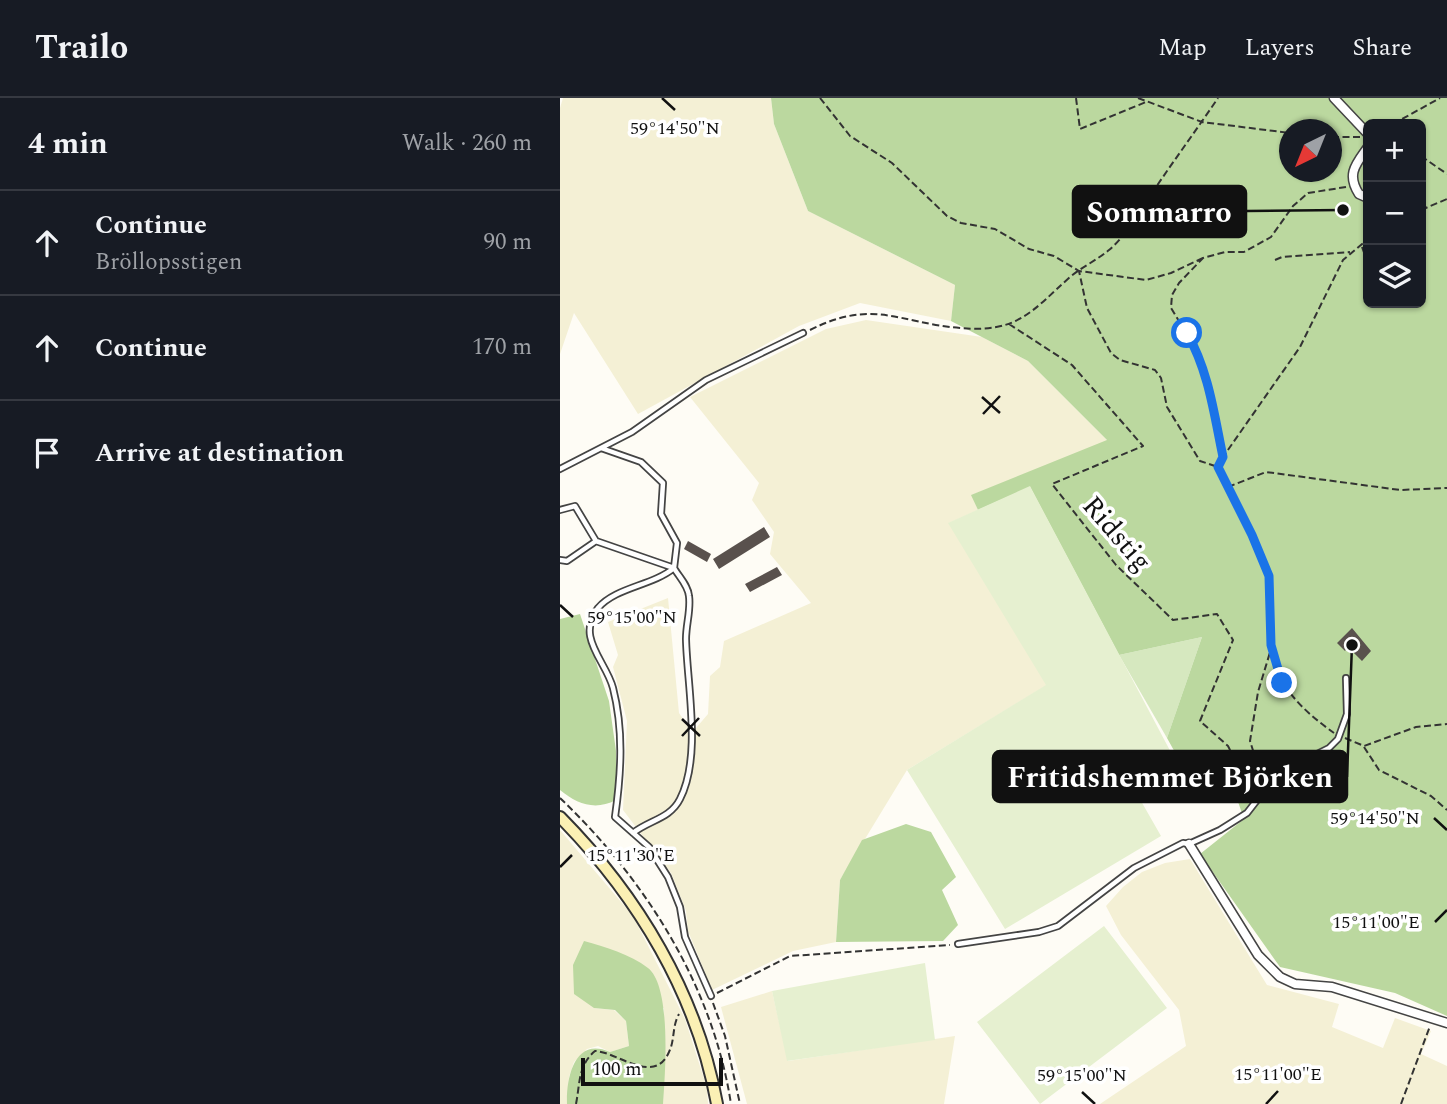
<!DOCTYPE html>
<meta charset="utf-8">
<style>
:root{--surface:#171b24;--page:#242831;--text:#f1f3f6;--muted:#9ea1a6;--line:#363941}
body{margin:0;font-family:Spectral,serif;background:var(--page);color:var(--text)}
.controls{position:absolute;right:21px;top:21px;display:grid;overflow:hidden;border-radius:10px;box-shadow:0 2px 5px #0004}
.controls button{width:63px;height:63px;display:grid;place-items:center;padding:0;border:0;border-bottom:2px solid var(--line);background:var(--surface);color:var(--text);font:35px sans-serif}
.compass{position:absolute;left:719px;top:21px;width:63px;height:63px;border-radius:50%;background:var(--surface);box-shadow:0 2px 5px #0004;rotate:223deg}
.scale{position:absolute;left:21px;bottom:18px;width:142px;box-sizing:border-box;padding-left:7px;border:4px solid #111;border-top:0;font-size:19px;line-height:24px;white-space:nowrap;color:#111;-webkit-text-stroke:5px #fff;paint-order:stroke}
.stop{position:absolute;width:21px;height:21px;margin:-16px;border:5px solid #1a73e8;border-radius:50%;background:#fff}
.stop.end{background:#1a73e8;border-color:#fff;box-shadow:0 2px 7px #0008}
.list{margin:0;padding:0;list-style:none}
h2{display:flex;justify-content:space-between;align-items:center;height:91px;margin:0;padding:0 28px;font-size:30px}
h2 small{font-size:23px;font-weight:400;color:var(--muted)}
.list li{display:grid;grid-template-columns:46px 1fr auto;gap:21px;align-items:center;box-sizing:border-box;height:105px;padding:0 28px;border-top:2px solid var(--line)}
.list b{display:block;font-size:26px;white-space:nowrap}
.list p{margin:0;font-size:23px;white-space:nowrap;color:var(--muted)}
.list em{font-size:23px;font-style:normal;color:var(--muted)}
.icon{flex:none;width:38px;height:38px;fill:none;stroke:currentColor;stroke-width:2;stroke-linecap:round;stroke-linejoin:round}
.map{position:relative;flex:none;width:887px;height:1006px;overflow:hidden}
header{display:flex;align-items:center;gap:42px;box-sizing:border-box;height:98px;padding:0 35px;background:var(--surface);border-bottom:2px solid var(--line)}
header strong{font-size:33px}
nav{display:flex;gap:38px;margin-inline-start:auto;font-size:24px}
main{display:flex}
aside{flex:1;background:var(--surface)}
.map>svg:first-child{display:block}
.farmland{fill:#f4f0d5}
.green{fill:#d6e8bf}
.forest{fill:#bbd89f;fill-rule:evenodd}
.pitch{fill:#e6f0d0}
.building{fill:#59514d}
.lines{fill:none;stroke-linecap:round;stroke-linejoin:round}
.lane-casing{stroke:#444;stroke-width:8}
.street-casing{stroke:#444;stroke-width:11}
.secondary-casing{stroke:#333;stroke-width:14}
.path{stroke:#333;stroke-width:2;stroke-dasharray:7 3.5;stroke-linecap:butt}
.lane{stroke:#fff;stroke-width:4.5}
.street{stroke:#fff;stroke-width:8}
.secondary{stroke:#fbf0b4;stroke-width:10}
.route{stroke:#1a73e8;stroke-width:9}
.ticks{fill:none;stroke:#111;stroke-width:2.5}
.labels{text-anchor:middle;stroke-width:7;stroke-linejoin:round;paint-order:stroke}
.street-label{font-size:28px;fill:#111;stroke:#fff}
.ticks-label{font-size:18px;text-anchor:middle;fill:#111;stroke:#fff;stroke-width:7;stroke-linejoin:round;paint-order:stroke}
.leader{fill:none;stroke:#111;stroke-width:2.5}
.callout-dot{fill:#111;stroke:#fff;stroke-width:2.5}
.callout{fill:#111;stroke:#111;stroke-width:2.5}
.callout-label{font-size:30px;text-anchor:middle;font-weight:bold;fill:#fff}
</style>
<header>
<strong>Trailo</strong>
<nav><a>Map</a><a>Layers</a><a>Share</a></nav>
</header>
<main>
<aside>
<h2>4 min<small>Walk · 260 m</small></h2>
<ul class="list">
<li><svg class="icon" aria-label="ahead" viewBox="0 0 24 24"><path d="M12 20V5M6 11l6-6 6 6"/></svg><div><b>Continue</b><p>Bröllopsstigen</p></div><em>90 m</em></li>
<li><svg class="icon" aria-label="ahead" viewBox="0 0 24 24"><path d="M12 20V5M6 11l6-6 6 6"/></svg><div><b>Continue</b></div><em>170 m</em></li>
<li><svg class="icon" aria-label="arrive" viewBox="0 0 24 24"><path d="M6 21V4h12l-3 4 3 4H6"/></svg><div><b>Arrive at destination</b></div></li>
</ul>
</aside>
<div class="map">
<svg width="887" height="1006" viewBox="0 0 887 1006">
<rect width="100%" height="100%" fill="#fefcf5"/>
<!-- farmland -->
<path class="farmland" d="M3,0H211L214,26L248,113L395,187L391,223L300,205L239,228L78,316L14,215L0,256V10Z
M306,222L422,239L468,263L548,343L412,397L418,412L389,425L487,587L347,672L280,782L276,844L233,853L152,892L128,833L126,813L111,775L63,712L67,623L53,569L58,557L48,524L108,500L119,615L128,628L136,630L148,616L150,578L160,569L164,543L251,505L210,456L214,434L192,402L199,385L130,299L266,231Z
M0,732L73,818L125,921L147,990L148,1006H103L104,910H34L54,912L66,923L69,948L50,954L38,948L27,951L14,964L9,979L7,1006H0Z
M630,761L707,887L779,906L772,929L823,950L835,920L871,933L861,956L887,968V1006H540L626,948L619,912L561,837L546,808L563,789L582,774L605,765Z
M212,893L228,963L395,938L384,1006H187L161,909Z"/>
<!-- green -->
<path class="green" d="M642,539L607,640L559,557Z"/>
<!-- forest -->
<path class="forest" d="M211,0H887V918L835,895L720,869L640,756L684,721L661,655L617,658L607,640L642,539L559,557L470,389L418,412L411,397L547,342L468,263L391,223L395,187L248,113L214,26ZM808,26H861V205H808ZM730,32H772V74H730Z
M20,516L49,603L56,653V702C35,713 17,706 0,692V521Z
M346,726L371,734L396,779L382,792L398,827L383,843L276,844L280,782L302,742Z
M24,843C45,849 70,856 88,870C112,889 105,977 103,1006H7C6,979 15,938 50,954L69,948L66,923L55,912L34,910L14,896L13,867Z"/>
<!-- pitch -->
<path class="pitch" d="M470,388L624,679L581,703L601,738L445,831L347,672L486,587L388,425Z
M544,828L607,910L480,1006L417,924Z
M365,865L375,942L227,963L212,893Z"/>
<!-- building -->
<path class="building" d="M204,429L210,439L159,471L153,461Z
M128,443L151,456L147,464L124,451Z
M217,469L222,477L190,494L185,486Z
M792,530L811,553L802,563L788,549L785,553L777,545Z"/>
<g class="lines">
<defs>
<path id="lane" d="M41,350L81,364L103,385L101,416L117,445L114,470C92,488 56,489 38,510C15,539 46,563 53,590C64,633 61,676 55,719L89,749L108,779L120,809L125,839L151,898
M0,371L72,334L146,282L243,235
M0,412L15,408L36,443L114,470C119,479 128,487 129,498C131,512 126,526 126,541C127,587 142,658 120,701C110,721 89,722 73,735
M0,462L7,463L36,443
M398,846L479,834L498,828L574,770L623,745L629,746L660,732L687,715L726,665L749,660L769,650L778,641L787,616L786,580"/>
<path id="street" d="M774,0L808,36
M808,49C796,66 786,76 799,96L808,100
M629,746L698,857L720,879L735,886L772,889L887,925"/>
<path id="secondary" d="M0,719C78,798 137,896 157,1006"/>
</defs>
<!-- lane casing -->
<use href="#lane" class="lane-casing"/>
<!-- street casing -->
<use href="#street" class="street-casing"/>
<!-- secondary casing -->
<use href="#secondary" class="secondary-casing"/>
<!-- path -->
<path class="path" d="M260,0L290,38L332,65L387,118L401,125L435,131L469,151L494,158L519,173
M516,0L520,31L586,4
M578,0L642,24L730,35
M833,26L880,0
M772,39H800
M861,58L887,76
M786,89L748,95L733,108L711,139L684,154H665L643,160L619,185L612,197L611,210L631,243L649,285L651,310L663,359L740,249L783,162L808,141
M861,112L887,101
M802,149L808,165
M643,160L611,175L586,182L519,173L527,210L551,255L560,262L595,272L601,280L607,309L640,363L658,369C675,404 698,439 708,476C714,498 708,523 711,546C715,587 742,612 774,635
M715,162L722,159L790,154
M449,226L512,267L583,348L492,386L556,467L613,522L657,516L673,542L640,623L668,648L693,697
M250,232C314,200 338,225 400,230C458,235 471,214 510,179C522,169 537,162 549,152C568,136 581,111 594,92C615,61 637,31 658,0
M668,389L706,374L840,392L887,390
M785,640L804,648L856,629L887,626
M804,649L819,672L871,698L887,712
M703,684L690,643L698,594L711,551
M0,700C85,781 153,888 171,1006
M157,895L230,858L390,847
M153,905L165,938L180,1006
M16,1006C20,986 18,967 35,953C58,954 94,988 109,954C115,942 112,928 119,916
M841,1006L870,928"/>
<!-- lane -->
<use href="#lane" class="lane"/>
<!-- street -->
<use href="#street" class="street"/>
<!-- secondary -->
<use href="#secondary" class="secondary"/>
</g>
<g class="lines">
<!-- route -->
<path class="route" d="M627,235C649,274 654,316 663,359L658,369L692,437L709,478L711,547L722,585"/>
</g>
<!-- ticks -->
<path class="ticks" d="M102,0L115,12M422,299L440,315M423,316L440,298M0,507L13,519M122,621L140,638M122,638L139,620M874,720L887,732M0,769L12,757M875,824L887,812M522,994L535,1006M706,1006L718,993"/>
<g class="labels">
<!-- street labels -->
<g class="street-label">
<text transform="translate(558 435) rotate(49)" y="10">Ridstig</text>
</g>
</g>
<g class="ticks-label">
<text x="115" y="36">59°14'50"N</text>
<text x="72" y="525">59°15'00"N</text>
<text x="815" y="726">59°14'50"N</text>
<text x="71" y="763">15°11'30"E</text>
<text x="816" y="830">15°11'00"E</text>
<text x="718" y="982">15°11'00"E</text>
<text x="522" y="983">59°15'00"N</text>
</g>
<!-- callouts -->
<path class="leader" d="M783 112L686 113M792 547L787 679"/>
<g class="callout-dot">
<circle cx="783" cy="112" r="7"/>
<circle cx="792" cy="547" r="7"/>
</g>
<g class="callout">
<rect x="513" y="88" width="173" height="51" rx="7"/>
<rect x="433" y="653" width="354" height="51" rx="7"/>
</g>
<g class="callout-label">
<text x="599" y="124">Sommarro</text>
<text x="610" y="689">Fritidshemmet Björken</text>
</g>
</svg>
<div class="controls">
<button>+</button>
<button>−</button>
<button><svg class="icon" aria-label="layers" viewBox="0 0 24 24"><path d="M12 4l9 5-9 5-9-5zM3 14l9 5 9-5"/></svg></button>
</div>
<svg class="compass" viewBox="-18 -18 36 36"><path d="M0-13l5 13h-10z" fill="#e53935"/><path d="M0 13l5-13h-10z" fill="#9ea1a6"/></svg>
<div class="scale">100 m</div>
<div class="stop" style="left:627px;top:235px"></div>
<div class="stop end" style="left:722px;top:585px"></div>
</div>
</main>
